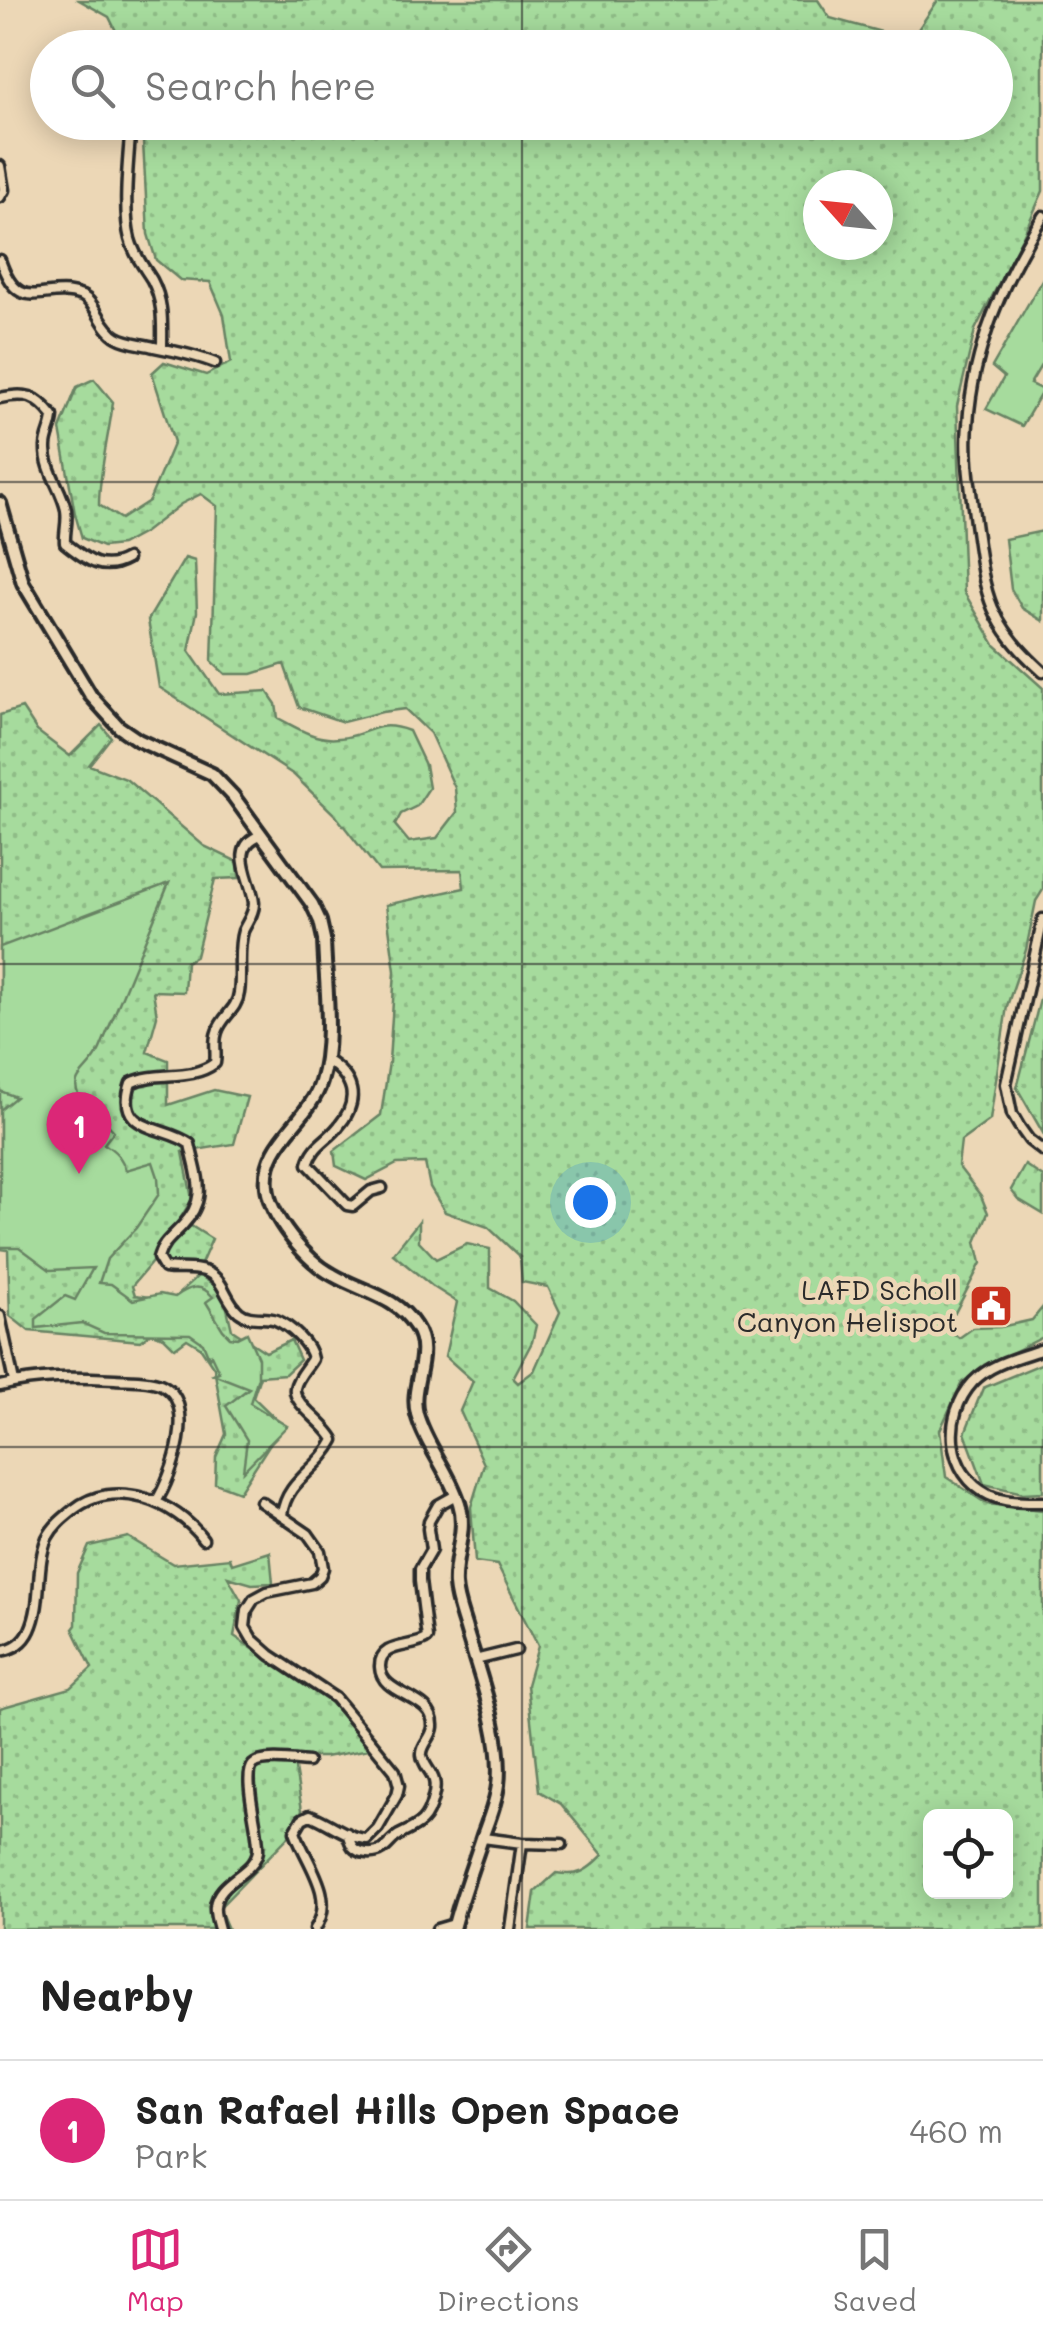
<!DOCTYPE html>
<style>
:root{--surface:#fff;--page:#f2f2f2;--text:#222;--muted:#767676;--line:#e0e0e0;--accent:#db2777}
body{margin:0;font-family:Mali,sans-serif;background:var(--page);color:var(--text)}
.controls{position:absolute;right:30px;bottom:30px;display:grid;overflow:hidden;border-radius:15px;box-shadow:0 5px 25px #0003}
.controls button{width:90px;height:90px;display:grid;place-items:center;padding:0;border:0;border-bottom:2px solid var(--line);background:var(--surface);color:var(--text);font:50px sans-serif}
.compass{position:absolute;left:803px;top:170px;width:90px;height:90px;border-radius:50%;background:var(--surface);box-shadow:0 5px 25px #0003;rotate:297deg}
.you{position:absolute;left:590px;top:1202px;width:35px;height:35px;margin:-25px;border:8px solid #fff;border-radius:50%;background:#1a73e8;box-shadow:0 0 0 15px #1a73e833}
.badge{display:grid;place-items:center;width:65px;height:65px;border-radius:50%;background:var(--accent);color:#fff;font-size:32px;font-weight:700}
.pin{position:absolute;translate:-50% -82px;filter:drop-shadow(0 2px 5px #0008)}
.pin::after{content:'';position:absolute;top:52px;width:35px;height:30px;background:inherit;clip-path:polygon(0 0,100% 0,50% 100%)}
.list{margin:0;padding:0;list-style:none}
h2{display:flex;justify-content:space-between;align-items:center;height:130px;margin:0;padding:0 40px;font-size:42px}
h2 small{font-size:32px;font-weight:400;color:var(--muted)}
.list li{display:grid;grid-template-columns:65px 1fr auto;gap:30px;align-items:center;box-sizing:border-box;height:140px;padding:0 40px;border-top:2px solid var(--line)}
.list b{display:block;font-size:38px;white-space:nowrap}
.list p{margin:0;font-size:32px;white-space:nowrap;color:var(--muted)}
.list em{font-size:32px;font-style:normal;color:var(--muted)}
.icon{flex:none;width:55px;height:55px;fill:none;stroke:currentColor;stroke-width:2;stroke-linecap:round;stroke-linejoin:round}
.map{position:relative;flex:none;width:1043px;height:1929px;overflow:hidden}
.search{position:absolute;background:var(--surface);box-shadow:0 5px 25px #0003;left:30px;right:30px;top:30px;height:110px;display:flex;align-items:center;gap:25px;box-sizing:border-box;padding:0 35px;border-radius:55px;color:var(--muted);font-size:38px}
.sheet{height:270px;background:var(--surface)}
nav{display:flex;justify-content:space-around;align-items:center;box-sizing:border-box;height:140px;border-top:2px solid var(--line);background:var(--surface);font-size:28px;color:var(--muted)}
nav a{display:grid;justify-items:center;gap:5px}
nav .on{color:var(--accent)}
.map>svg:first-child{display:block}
.grass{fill:url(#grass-dots);stroke:#688364;stroke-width:2.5;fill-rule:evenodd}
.green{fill:#a6db9d;stroke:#688364;stroke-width:2.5}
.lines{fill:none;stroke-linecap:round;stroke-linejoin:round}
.minor-casing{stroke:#2b2b2b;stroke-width:15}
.major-casing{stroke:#2b2b2b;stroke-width:18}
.minor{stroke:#ecd7b6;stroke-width:8}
.major{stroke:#ecd7b6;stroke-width:10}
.grid{fill:none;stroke:#2b2b2b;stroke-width:2.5;stroke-opacity:0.55}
.labels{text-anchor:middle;stroke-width:9;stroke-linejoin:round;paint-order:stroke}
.poi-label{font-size:28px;fill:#2b2b2b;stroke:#ecd7b6;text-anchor:end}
</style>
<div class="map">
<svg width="1043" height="1929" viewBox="0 0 1043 1929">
<defs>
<pattern id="grass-dots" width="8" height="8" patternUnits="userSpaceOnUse" patternTransform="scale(2.5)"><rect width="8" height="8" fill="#a6db9d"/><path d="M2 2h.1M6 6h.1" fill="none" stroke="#8fbc87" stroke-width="1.8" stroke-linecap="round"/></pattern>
</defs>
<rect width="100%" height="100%" fill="#ecd7b6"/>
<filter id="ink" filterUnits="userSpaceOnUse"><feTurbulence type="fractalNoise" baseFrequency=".01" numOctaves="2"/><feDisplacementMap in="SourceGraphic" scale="20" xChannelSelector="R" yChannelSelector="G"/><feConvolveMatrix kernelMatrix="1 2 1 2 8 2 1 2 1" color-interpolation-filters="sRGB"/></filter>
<g filter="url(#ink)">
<!-- grass -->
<path class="grass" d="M79,0H818L830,18L907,39L917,31L938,0H1043V191L1023,236L975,330L957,406L964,592L995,645L1043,688V890L1036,901L1026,950L1007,1006L990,1120L961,1141L958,1166L981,1196L988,1213L976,1242L981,1263L947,1328L959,1338L973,1328L1000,1327L1032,1320L1043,1307V1337L994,1362L962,1382L940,1430L946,1477L987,1504L1043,1510V1929H530L535,1892L556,1873C579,1877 587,1871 603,1855L561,1804L539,1791L527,1685L538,1646L497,1565L475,1562L471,1507L484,1464L460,1411L473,1381L445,1356L457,1302L432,1286L393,1254L419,1221V1241L436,1259L467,1244L490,1249V1288L513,1301L536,1325L532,1342L513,1378L518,1383L534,1371L560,1312L548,1287L522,1282L520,1257L488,1227L445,1212L430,1187L425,1163L397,1164L366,1180L336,1166L334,1151L381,1115L389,1062L395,971L386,905L464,888L462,870L379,871L336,816L294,775L159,687L148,620L185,558L195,561L197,612L189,651L219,694L267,691L276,704L278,718C297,728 316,741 339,738C370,736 374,718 409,731L425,765L429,788L417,806L401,814L395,825L409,842L437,838L457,812L455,788L430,733L405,709L382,712L343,722L299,707L284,664L252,674H225L212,662L217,506L201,494L181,504L145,532L121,545L103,547L82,538L75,514L60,429L77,387L94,379L113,402C109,436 99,471 99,505L121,519L149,501L174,442L152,373L164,362L206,375L231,362L224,315L210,282L180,280L156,260L148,234L142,123L996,122V48L124,47L109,17ZM818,185H878V245H818ZM930,1816H1006V1892H930Z
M1043,531V621L1022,608L1011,589L1005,539Z
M22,708L37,731L70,756L101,725L111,737L89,765L126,779L204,846L238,862L239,878L215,879L196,956L186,962L184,992L153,991L157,1016L147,1052L168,1060V1105L214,1090L247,1097L234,1144L183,1152L192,1199L180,1219L212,1239L201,1264L152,1262L132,1286L135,1295L172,1300L199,1275L223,1291L232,1330L266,1352L291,1340L300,1360L285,1374L260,1376L253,1397L282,1425L239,1492L215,1483L216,1457L226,1434L214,1368L200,1347L187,1339L175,1348L164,1337L151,1333L140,1341L29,1331L10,1316L8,1250L0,1249V715Z
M1043,988V1133L1017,1088Z
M1025,1165L1043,1177V1214L1018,1199L1011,1190Z
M1043,1363V1492L1023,1493L984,1484L965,1433L983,1388Z
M128,1537L173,1564L230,1558L232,1564L270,1552L273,1583L252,1584L228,1577L241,1600L234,1636L329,1701L370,1749L325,1757H293L302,1810L288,1837L219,1908L228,1929H0V1708L71,1688L92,1668L73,1629L76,1625L77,1573L89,1546Z"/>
<!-- green -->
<path class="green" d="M1043,278V362L1030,384L1043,390L1022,426L986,409L1004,377L992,367Z
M169,883C146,938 123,994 100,1049C90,1073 65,1076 82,1101L77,1114L99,1115L114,1131L104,1144C116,1151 121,1157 126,1170L153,1162L158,1177L159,1194L136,1228L107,1259L99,1283L111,1284L133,1300L160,1294L175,1297C189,1287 200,1282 213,1297L206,1302L223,1330L230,1337L237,1338L247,1333L258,1358V1377L250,1403L287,1426L243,1471L247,1440L226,1406L249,1388L213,1374L219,1372L211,1355L209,1358L203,1343L190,1334L104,1333L82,1323L36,1328V1319L65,1296L75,1300L93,1268L50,1270L19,1247H0V1110L16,1097L0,1091V947Z"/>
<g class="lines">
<defs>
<path id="minor" d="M131,122C129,156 122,208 130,239C134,255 144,267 152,280C164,303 162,323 162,348
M0,166L4,190L0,197
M1043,216C1003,280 973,348 968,424C965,457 971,490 975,523C985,594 987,622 1043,672
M0,260C20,319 44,281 82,296C96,302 101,328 117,337C127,343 143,344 154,347C175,351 195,355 215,363
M0,398C26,392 36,395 53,416C53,427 46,436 46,447C45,470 62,489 66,510C68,522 64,532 65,543C87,560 102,573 127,559
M261,835C227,847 252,879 254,903C254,914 247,922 243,931C237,950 242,974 239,993C237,1010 222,1016 217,1032C213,1043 217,1052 215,1063C190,1082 157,1070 131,1083C114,1133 165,1125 190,1144C197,1178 209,1198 182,1226C172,1237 162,1243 158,1258L164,1268C177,1270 192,1267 204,1271C224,1277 225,1300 239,1312C250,1321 264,1316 276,1320C290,1326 310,1344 312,1359C307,1368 297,1377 295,1388C292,1404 326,1423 334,1440C319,1470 286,1480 282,1515
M1043,919L1006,1084L1012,1114L1019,1126L1029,1140L1043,1151
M326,1060C354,1077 361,1100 338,1127C327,1141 313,1145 308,1164L347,1205L353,1206L371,1191L382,1188
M0,1316L14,1382
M1043,1349C1020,1357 991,1363 973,1382C942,1416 946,1474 989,1495C1006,1503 1025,1502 1043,1502
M0,1386C40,1376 74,1377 115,1379C129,1380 147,1379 160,1384C200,1401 172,1476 156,1502
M261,1502L308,1534L320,1551L323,1568L320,1576L312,1583L267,1592L254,1599L247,1610L245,1627L252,1639L270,1655L335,1698L395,1771L399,1786L397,1795L378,1828L367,1839C347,1838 329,1822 310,1815L302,1819L295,1831C306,1863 337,1896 315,1929
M0,1651C14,1649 24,1643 30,1630C43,1602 35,1567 47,1538C53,1526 63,1518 73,1510C115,1477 175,1501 203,1539
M475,1660L516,1650
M347,1833C349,1838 350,1843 353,1847C359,1854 374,1855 382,1850C388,1846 392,1839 399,1835C420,1825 427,1822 433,1798C440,1773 424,1771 422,1755C421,1745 432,1738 433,1727C435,1694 381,1697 380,1667C379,1641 414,1649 427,1638L420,1581V1569L431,1550L428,1529L429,1521L438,1505L456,1495
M483,1838L522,1843L562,1844
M219,1929C217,1922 214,1913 215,1906C218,1880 254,1874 258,1851C260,1832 242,1777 253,1765C262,1756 296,1761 308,1762
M437,1929L454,1924
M510,1929L522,1843"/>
<path id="major" d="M0,503L23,583L91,696L119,727L138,740L212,774L233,796L312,904L320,921L324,939C325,983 334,1039 321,1082C309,1121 262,1142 267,1187C270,1217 306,1261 333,1275C362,1292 396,1296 415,1326C434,1354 409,1385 417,1414C426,1446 449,1471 459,1503C468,1530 453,1558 455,1585C456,1600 462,1615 466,1629C479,1674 504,1739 498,1785C496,1802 489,1819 483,1835C473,1866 461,1897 453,1929"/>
</defs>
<!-- minor casing -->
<use href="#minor" class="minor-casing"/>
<!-- major casing -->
<use href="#major" class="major-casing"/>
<!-- minor -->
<use href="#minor" class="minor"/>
<!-- major -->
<use href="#major" class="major"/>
</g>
</g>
<!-- grid -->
<path class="grid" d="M522,0V48M522,122V1929M0,482H1043M0,964H1043M0,1447H1043"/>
<!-- icons -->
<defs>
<symbol id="civic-square" viewBox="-11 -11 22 22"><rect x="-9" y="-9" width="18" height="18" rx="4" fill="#c8321e" stroke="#ecd7b6"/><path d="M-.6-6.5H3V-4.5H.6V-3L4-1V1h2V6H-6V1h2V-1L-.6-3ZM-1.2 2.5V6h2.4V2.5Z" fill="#fff"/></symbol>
</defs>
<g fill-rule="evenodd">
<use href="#civic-square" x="966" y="1281" width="50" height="50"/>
</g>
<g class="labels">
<!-- poi labels -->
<g class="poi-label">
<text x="958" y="1300">LAFD Scholl<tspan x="958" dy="32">Canyon Helispot</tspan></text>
</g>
</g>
</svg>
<div class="controls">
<button><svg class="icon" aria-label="locate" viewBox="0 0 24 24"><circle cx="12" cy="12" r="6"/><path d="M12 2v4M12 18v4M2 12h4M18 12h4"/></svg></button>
</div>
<svg class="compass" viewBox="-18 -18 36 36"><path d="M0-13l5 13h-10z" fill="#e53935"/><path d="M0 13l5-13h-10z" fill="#767676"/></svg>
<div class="you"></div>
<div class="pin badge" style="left:79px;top:1174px">1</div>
<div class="search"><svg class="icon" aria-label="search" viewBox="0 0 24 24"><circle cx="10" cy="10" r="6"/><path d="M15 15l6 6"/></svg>Search here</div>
</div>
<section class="sheet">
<h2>Nearby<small></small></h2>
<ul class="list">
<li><span class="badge">1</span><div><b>San Rafael Hills Open Space</b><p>Park</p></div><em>460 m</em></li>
</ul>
</section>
<nav>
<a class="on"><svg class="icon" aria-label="map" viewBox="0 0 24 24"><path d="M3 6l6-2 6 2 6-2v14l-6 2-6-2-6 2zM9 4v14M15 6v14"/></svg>Map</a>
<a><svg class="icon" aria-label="directions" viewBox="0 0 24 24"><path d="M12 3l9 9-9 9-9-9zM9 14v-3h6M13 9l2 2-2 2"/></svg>Directions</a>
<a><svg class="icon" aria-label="saved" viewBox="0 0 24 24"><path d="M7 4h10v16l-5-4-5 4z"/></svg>Saved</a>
</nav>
